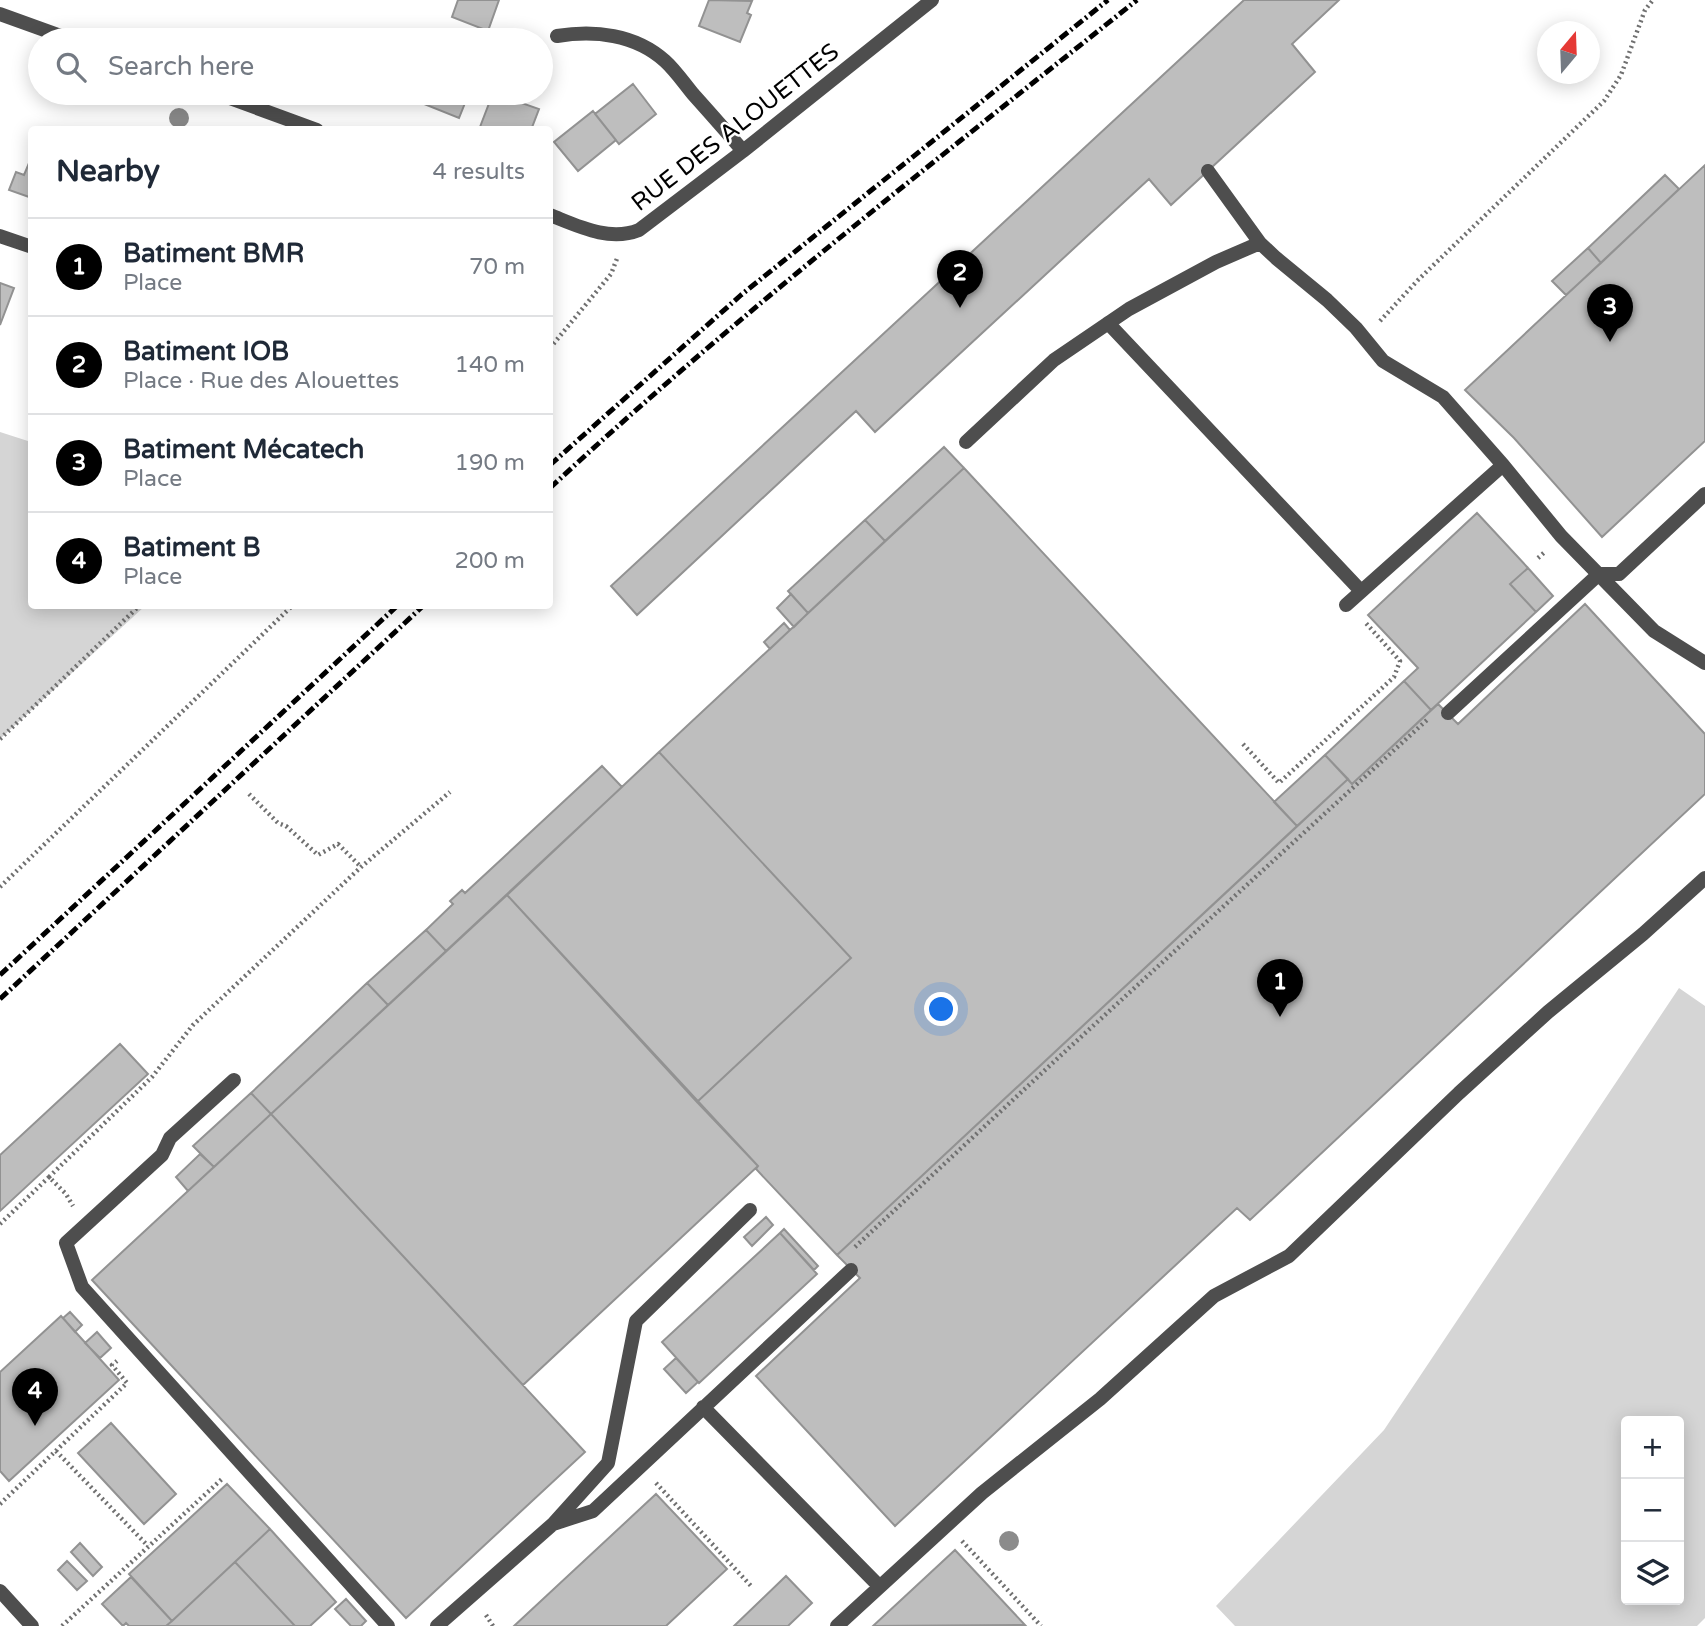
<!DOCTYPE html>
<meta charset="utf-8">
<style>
:root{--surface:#fff;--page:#f2f2f3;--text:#1f2937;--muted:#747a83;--line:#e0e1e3;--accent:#000}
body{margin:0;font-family:"Varela Round",sans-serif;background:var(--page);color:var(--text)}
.controls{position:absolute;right:21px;bottom:21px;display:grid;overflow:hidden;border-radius:7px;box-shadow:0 4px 18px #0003}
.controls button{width:63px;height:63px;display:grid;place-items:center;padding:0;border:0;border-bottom:2px solid var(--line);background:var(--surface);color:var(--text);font:35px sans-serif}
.compass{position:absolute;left:1537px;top:21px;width:63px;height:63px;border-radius:50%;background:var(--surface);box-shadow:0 4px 18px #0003;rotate:19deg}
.you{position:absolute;left:942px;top:1010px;width:24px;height:24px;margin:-18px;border:5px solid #fff;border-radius:50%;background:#1a73e8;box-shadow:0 0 0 10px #1a73e833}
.badge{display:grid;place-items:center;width:46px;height:46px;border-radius:50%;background:var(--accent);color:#fff;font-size:23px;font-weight:700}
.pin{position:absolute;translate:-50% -58px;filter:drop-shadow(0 2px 4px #0008)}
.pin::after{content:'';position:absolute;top:37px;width:24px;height:21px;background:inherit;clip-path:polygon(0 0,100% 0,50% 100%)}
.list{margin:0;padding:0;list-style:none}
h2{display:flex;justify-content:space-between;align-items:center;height:91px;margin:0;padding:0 28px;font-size:30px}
h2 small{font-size:23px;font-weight:400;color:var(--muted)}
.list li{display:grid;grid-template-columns:46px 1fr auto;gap:21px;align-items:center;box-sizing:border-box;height:98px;padding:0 28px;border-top:2px solid var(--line)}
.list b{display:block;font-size:26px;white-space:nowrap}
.list p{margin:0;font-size:23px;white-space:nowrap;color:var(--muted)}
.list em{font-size:23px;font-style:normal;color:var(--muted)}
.icon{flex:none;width:38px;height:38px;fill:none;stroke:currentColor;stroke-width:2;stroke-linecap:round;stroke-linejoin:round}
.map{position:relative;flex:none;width:1705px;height:1626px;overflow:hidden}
.search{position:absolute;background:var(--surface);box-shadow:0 4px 18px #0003;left:28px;top:28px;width:525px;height:77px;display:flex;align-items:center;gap:18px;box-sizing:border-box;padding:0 24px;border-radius:38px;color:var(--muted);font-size:26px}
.panel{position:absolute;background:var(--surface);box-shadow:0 4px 18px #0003;left:28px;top:126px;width:525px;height:483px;border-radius:7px}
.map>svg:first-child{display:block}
.green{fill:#d5d5d5;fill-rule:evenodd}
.building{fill:#bebebe;stroke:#929292;stroke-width:2}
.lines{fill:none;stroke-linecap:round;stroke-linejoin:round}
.path{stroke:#707070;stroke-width:4.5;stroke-dasharray:2 3.5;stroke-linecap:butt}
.lane{stroke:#4e4e4e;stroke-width:14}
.street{stroke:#4e4e4e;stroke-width:14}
.rail{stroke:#000;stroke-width:5;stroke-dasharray:10 3.5 2 3.5;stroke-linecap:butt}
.tree{fill:#8b8b8b}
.labels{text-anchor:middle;stroke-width:5;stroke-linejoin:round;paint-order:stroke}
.street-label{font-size:24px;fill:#000;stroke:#fff}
</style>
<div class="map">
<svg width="1705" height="1626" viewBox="0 0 1705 1626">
<rect width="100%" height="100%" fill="#fff"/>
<!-- green -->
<path class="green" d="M0,432L31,442L32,606H145L0,739Z
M1679,988L1705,1006V1618L1697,1626H1235L1216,1606L1384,1430ZM1626,1421H1679V1600H1626Z"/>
<!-- building -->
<path class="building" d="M458,0H499L488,31L452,17Z
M709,0L752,1L747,13L751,15L740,42L699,26Z
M1244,0H1339L1292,44L1315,72L1171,205L1149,179L875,432L856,411L637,615L611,586Z
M633,84L656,114L619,144L595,114Z
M417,93H469L459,118L414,100Z
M493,93L539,109L531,130H486L480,127Z
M593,111L616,140L578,171L554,142Z
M32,156V198L9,190L16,172L24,175Z
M1705,165V441L1602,537L1514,438L1465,390Z
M1665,175L1679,189L1601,263L1588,248Z
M1588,248L1601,263L1566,295L1552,281Z
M0,283L14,288L0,325Z
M944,447L964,468L885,541L865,520Z
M964,468L1297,826L837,1255L756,1169L758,1166L697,1102L851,958L659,752Z
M1477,513L1528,568L1510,584L1536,612L1431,710L1404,681L1418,668L1368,615Z
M865,520L885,541L808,613L788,591Z
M1528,568L1553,596L1536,612L1510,584Z
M791,594L808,613L794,627L777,608Z
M1585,604L1705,734V794L1250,1220L1237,1208L895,1526L756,1376L860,1278L837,1255L1348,779L1352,784L1438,704L1458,724Z
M784,623L790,630L770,649L764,642Z
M1404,681L1431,710L1352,784L1325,755Z
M659,752L851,958L697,1102L507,895Z
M1325,755L1348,779L1297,826L1274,802Z
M602,766L622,787L446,951L426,930L453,904L450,901L462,890L465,893Z
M507,895L758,1166L523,1385L271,1114Z
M426,930L446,951L388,1005L367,983Z
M367,983L388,1005L271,1114L251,1093Z
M120,1044L148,1074L0,1211V1155Z
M251,1093L271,1114L214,1167L193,1146Z
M271,1114L585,1452L406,1618L92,1280Z
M200,1154L214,1167L188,1191L176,1177Z
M766,1217L773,1225L752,1246L744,1237Z
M784,1229L818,1266L814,1270L780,1233Z
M780,1233L817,1274L699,1383L662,1342Z
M70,1312L82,1325L75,1332L63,1318Z
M61,1316L119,1380L9,1481L0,1471V1372Z
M97,1332L111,1348L100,1358L85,1343Z
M676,1358L698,1382L686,1393L664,1369Z
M111,1423L176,1494L144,1524L78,1453Z
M227,1484L270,1529L172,1621L129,1574Z
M656,1494L727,1569L666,1626H514Z
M270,1529L336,1602L310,1626H295L235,1562Z
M80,1543L102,1567L93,1576L71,1552Z
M955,1550L1025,1625L873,1626Z
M67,1561L87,1581L77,1590L58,1570Z
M235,1562L295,1626H166L172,1621Z
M786,1576L812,1603L788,1626H734Z
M131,1577L172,1621L166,1626H129L126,1623L123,1626L102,1604Z
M346,1599L366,1621L361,1626H351L335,1609Z"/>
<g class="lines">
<!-- path -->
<path class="path" d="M1380,321L1418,280L1604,101L1621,75L1645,10L1653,0
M550,348L611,274L618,256
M1538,558L1546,551
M0,739L139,606
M1243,744L1279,783L1394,677L1400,661L1364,621
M249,794L278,823L286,826L318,855L338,844L361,867
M0,887L292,606
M49,1177L152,1077L193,1025L361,867L450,792
M0,1224L49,1177L66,1194L73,1206
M855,1247L1058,1058L1428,719
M56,1451L148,1546
M656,1483L751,1586
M0,1504L127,1383L112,1365L117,1361
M962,1541L1041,1626
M486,1615L493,1626
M62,1626L223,1478"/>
<!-- lane -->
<path class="lane" d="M1208,171L1260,243L1276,258L1327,300L1356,328L1383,361L1443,397L1503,465L1561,536L1654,631L1705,663
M1108,323L1361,591
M966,442L1054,360L1129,309L1216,262L1260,243
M1346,605L1503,465
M1448,713L1599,574H1619L1705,494
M234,1080L170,1138L162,1155L66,1243L82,1287L388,1626
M703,1407L879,1586
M554,1523L608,1463L636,1321L750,1210
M0,1591L32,1626
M437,1626L553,1524L593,1511L851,1270
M837,1626L982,1493L1100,1399L1214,1296L1289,1256L1459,1093L1548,1012L1643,934L1705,878"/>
<!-- street -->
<path class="street" d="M0,14L72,40
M557,36C594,30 635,34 665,61C675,70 684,83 693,94C710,113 727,132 743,151
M216,93L317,130
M550,215C578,226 609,242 639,230L743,151L932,0
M0,236L32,247"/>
<!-- rail -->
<path class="rail" d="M550,465L741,295L1108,0
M550,488C736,315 938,159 1137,0
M0,975L397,606
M0,999L423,606"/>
</g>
<!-- trees -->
<g class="tree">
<circle cx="179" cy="118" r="10"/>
<circle cx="1009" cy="1541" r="10"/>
</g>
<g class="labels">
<!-- street labels -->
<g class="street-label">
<text transform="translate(735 127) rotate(-38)" y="8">RUE DES ALOUETTES</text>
</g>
</g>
</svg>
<div class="controls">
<button>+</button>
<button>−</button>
<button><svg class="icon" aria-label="layers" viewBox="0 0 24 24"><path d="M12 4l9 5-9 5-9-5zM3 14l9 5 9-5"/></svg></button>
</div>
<svg class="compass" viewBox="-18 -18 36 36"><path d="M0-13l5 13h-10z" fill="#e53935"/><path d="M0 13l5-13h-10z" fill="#747a83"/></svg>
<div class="you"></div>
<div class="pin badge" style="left:1280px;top:1017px">1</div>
<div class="pin badge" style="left:960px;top:308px">2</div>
<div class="pin badge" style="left:1610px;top:342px">3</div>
<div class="pin badge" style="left:35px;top:1426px">4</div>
<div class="search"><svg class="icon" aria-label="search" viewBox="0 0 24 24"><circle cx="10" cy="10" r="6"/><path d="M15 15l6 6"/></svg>Search here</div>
<section class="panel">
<h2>Nearby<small>4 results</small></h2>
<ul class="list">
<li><span class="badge">1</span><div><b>Batiment BMR</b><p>Place</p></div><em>70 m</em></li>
<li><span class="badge">2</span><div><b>Batiment IOB</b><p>Place · Rue des Alouettes</p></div><em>140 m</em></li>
<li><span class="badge">3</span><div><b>Batiment Mécatech</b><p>Place</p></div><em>190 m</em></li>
<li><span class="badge">4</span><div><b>Batiment B</b><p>Place</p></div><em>200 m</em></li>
</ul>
</section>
</div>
